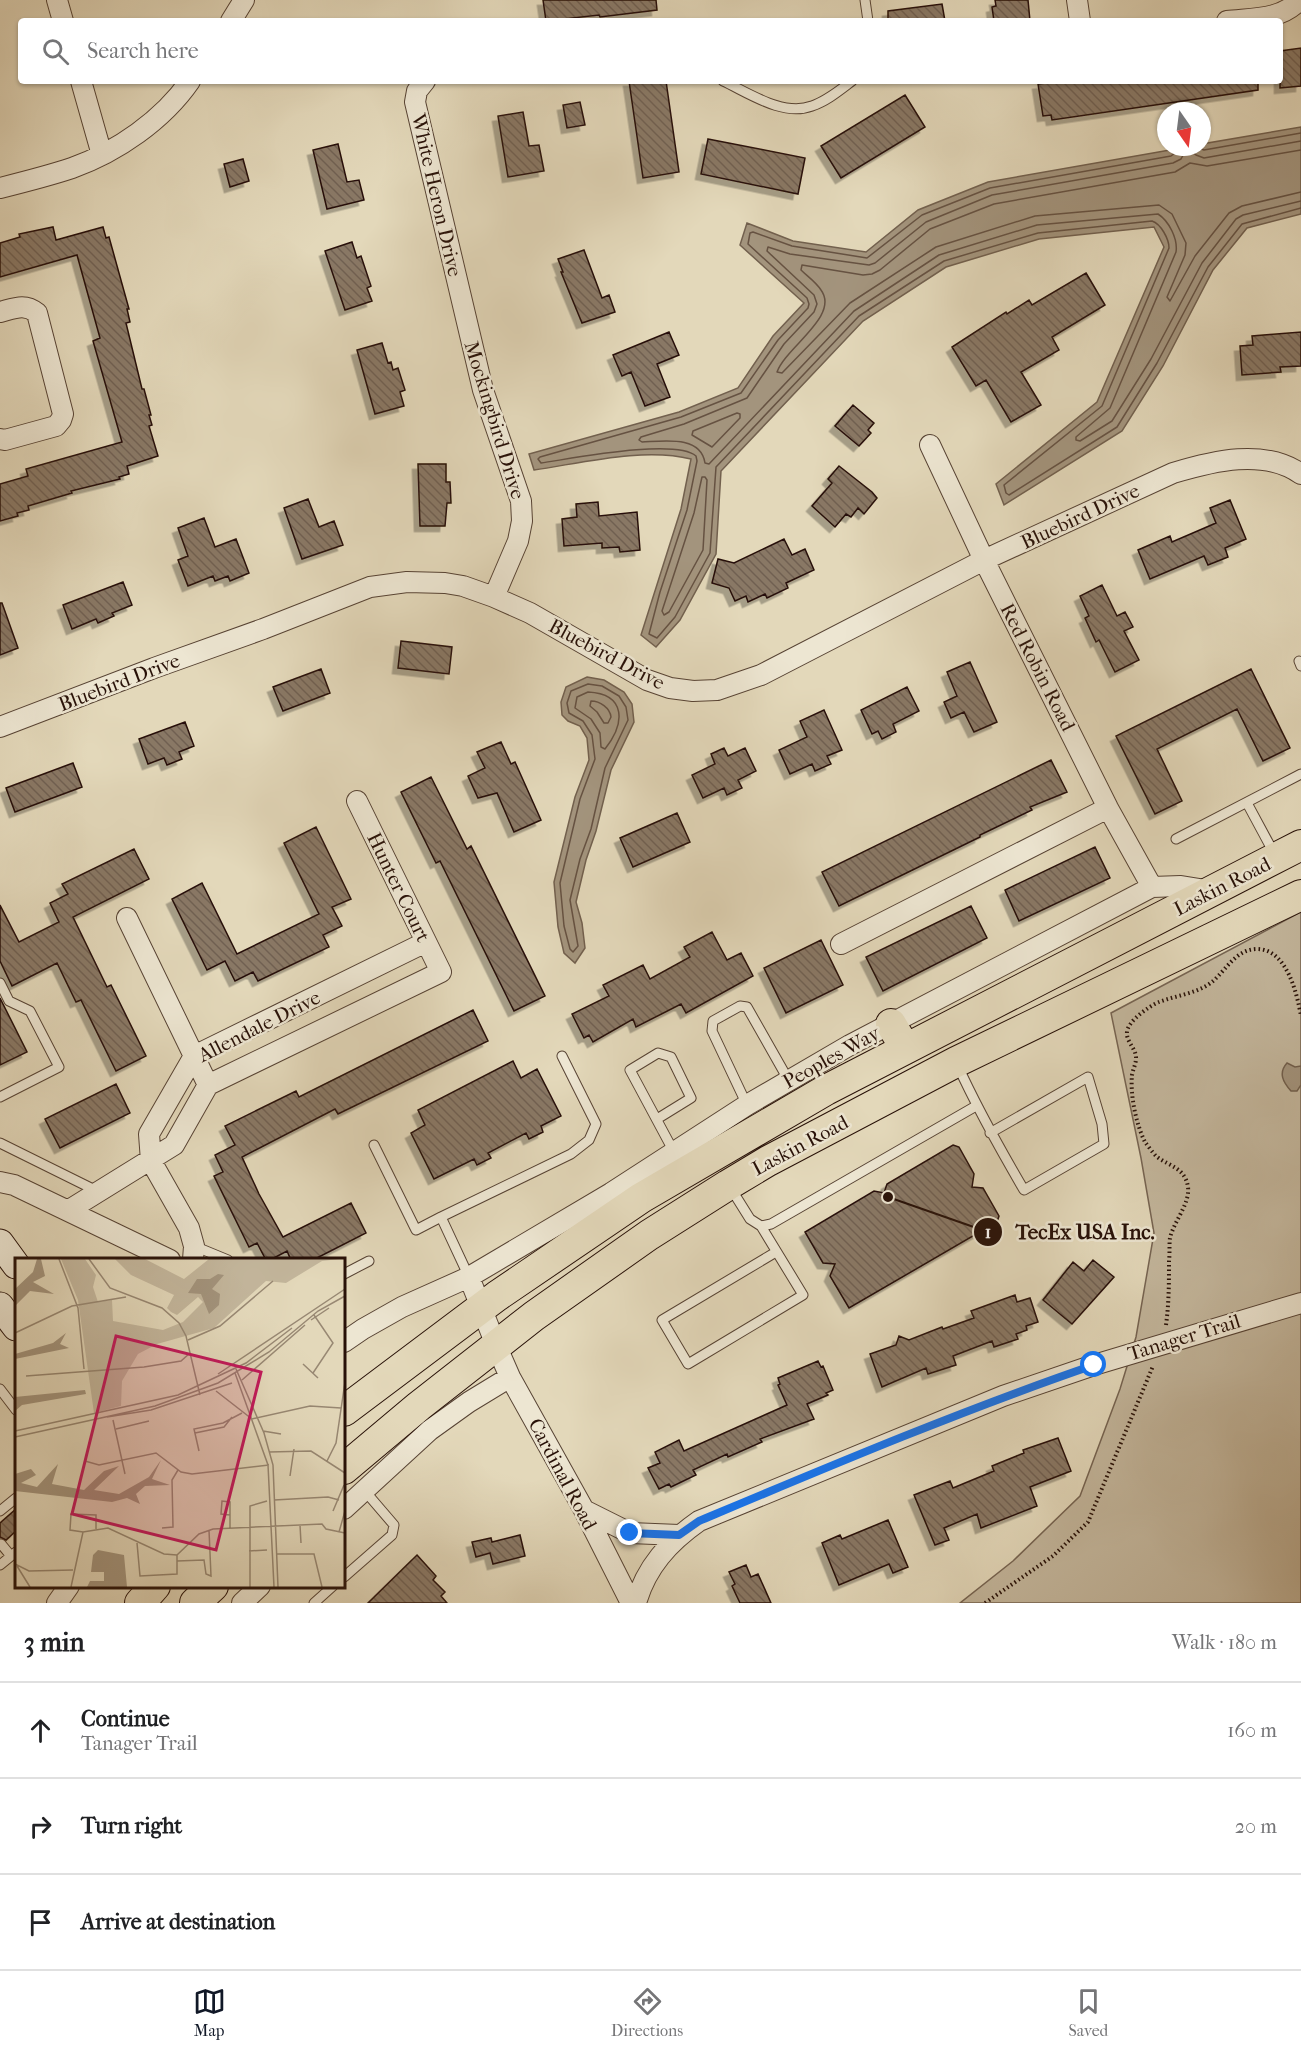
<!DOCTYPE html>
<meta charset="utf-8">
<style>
:root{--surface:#fff;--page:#f2f2f2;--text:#202124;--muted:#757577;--line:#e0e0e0;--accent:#111827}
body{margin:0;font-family:"IM FELL French Canon",serif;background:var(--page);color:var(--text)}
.compass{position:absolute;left:1157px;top:102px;width:54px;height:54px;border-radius:50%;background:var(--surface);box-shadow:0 2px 4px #0004;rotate:166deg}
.stop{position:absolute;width:18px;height:18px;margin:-14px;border:4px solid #1a73e8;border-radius:50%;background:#fff}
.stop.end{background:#1a73e8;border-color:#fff;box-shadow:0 2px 6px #0008}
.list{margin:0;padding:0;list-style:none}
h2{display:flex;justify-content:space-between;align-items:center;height:78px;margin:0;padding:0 24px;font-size:26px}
h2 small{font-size:20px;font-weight:400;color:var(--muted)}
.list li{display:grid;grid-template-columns:39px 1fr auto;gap:18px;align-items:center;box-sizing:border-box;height:96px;padding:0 24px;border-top:2px solid var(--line)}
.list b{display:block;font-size:22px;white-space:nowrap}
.list p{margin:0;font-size:20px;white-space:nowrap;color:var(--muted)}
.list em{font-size:20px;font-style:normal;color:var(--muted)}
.icon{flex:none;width:33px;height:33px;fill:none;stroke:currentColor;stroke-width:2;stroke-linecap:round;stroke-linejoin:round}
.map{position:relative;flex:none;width:1301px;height:1603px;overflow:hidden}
.search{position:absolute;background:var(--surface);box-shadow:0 2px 4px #0004;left:18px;right:18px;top:18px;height:66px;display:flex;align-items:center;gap:15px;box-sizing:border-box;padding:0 21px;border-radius:6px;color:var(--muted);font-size:22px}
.sheet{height:366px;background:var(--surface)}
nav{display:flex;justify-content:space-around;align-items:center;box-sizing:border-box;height:84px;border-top:2px solid var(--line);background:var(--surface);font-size:16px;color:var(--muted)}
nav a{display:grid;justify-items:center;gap:3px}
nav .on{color:var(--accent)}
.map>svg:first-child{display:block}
.green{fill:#c3b69c;stroke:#766452;stroke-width:1.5}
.water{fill:#a3947d;stroke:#72604e;stroke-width:1.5}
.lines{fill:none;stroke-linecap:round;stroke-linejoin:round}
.shore{stroke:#665242;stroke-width:1.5}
.building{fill:url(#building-back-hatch);stroke:#281108;stroke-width:1.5;filter:url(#shadow)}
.service-casing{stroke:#574334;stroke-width:11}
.minor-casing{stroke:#574334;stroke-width:22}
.secondary-casing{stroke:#281108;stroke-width:29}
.primary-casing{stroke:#281108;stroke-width:32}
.path{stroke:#281108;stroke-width:4;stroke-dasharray:1.5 3;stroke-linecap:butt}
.service{stroke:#ede6d2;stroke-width:9}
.minor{stroke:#ede6d2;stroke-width:20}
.secondary{stroke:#ede6d2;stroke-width:27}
.primary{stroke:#e3d8ba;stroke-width:30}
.route{stroke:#1a73e8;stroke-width:8}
.labels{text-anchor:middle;stroke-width:5;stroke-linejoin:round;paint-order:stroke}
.street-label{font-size:20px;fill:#281108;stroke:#ede6d2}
.inset-road{fill:none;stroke:#988873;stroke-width:1.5}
.view{fill:#c2185b;fill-opacity:0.15;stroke:#c2185b;stroke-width:3}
.inset-edge{fill:none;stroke:#281108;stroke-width:3}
.leader{fill:none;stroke:#281108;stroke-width:2}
.callout-dot{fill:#281108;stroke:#ede6d2;stroke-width:2}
.mark-label{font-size:18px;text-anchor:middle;font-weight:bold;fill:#fff}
.callout-label{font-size:21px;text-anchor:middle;font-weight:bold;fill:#281108;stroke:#ede6d2;stroke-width:5;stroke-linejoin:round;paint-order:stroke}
</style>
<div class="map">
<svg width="1301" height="1603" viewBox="0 0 1301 1603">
<defs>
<pattern id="building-back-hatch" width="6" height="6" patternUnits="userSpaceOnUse" patternTransform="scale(1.5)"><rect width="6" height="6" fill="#897865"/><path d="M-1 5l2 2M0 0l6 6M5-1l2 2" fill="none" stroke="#706151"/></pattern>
<filter id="shadow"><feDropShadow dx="-5.5" dy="5.5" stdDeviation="0" flood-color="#0004"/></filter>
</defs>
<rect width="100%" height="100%" fill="#e3d8ba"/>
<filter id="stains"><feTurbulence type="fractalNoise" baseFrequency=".00333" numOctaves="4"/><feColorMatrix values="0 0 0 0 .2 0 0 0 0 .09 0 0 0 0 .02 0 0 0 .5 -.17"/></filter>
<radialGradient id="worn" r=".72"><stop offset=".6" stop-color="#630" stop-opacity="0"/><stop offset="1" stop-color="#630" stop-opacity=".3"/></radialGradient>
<!-- green -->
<path class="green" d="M1301,912V1603H960L1013,1561L1080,1496L1120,1389L1136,1337L1154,1233L1141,1158L1111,1013Z"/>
<!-- water -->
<path class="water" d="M1301,127V214L1247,228L1213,270L1163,366L1122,431L1004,505L996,484L1097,402L1164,247L1154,227L1039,239L946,267L863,321L721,471L716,554L680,620L656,647L641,635L681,509L691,459C644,447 582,463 534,470L529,454L679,412L738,388L773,336L804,303L740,245L747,223L793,241L866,252L918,210L988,182L1187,147H1202V144Z
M587,677L604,680L624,692L632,704L634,722L611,770L596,831L586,860L576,902L582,923L585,948L575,963L564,953L558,927L554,882L575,797L589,760L587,738L580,726L568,721L562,715L561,702L566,687Z
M1287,1063L1295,1067L1301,1066V1085L1297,1091H1291C1283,1082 1278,1073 1287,1063Z"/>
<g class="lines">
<!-- shore -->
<path class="shore" d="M1301,141L1204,158L1196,155L1187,148L1181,159L1173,163L992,195L926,222L875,263L869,265L790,254L768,247L767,251L814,295L817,304L814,312L784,344L747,398L684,424L641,437L639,440L642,442C664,441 701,435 705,463L709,464L854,311L939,255L1037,225L1158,214C1169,221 1178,239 1176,252L1110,408L1076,437V440L1080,441L1112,421L1151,359L1202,263L1236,219L1243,215L1301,201
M1177,147L1176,152L1171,156L990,188L922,215L867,258L792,246L753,232L750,233L748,244L807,298L809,304L808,308L778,340L741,393L681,417L540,457L538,459L541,463C570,459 675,438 696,456L697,461L687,510L660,592L649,634L657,638L675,617L710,553L716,467L859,316L944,261L1038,233L1152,221C1161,224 1169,239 1169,248L1102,406L1004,485L1006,493L1009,495L1117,427L1157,363L1208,267L1242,224L1301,208
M1197,147L1204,150L1301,133
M1301,150L1207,166L1190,163L1175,172L994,204L930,229L880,270L872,274L863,275L802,265L801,270C807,276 816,282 821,290C840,316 786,347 777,372L782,373L850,303L936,247L1035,216L1159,205L1172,214L1186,243L1185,255L1167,297L1170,301L1195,256L1229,213L1242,206L1301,192
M737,413L740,414V418L712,447L692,435L693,431Z
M702,477H705L707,480L703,550L669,612L664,615L662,611L694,513Z
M588,684L602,686L619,696L626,707L628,720L605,768L591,829L580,859L570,900L578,946L573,952L570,949L564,926L560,883L580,799L595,759L592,735L583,721L569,713L567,703L571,691Z
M588,692C627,694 625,724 605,749L601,747L600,733L591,719L575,708L577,697Z
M591,701C600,701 610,708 611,717L608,723H604L597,712L590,706Z"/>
</g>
<!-- building -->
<path class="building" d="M543,0H656L657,10L600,17L599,15L546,21Z
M995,0H1028L1030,21H994L992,7L996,6Z
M942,4L945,21H888V11Z
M1301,48V86L1280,88V51Z
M629,81H666L679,172L643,178Z
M1063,81H1258V90L1052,120L1051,115L1043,116L1038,84Z
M905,95L925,127L841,178L821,146Z
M580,102L585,125L567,128L563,105Z
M523,112L529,146L539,145L544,171L508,177L498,116Z
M708,139L805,158L798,194L701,174Z
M338,144L347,182L359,180L364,200L327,209L313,150Z
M243,159L249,181L230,187L224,164Z
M53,227L56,240L103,227L106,238L109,237L129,309H127L130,322L126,323L142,389H144L151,415H149L152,425L149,426L158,456L127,466L129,474L119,477L120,479L71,491L72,493L28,506L29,510L17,513L18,516L0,521V484L28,476L26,469L122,442L93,341L100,338L77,255L0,277V243L20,237L19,234Z
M352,242L357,258L361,256L371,286L367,288L372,301L345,310L325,251Z
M584,250L602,298L609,295L615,312L582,323L561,272H563L558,259Z
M1086,273L1105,305L1052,337L1059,350L1021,372L1041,405L1011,422L986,380L976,386L952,347L1006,312L1007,314L1029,300L1032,305Z
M669,332L679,355L657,364L670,397L645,406L631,372L622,376L613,355Z
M1301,332V366L1280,367L1281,372L1242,375L1240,346L1253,345L1252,336Z
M382,343L388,363L391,362L393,370L398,368L405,390L400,392L404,406L375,414L357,350Z
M853,405L874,423L868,430L871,433L859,446L835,426Z
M418,464H446V482H450L451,503H447L445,526H420Z
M839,466L872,492L877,498L864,514L858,508L851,517L846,514L835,527L812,506L832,483L828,479Z
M308,499L319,527L334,521L343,545L302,559L284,508Z
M1230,500L1246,539L1225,548L1228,557L1208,565L1204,556L1150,579L1138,550L1170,536L1172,542L1216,523L1210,508Z
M598,502L599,516L637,512L640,550L620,552L619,547L602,548V543L564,546L562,519L577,517L576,504Z
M204,518L215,547L236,539L249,573L230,581L228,576L215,581L213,576L188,586L178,560L188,556L178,528Z
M784,539L792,555L805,549L814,570L786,583L788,588L767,598L765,594L748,602L746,596L735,601L729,588L712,583L718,559L734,563Z
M123,582L132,605L112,613L114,616L98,623L96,619L72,629L63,605Z
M1102,585L1117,616L1125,612L1133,627L1124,631L1139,660L1115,672L1099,640L1096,642L1085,618L1089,616L1080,596Z
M0,603H2L18,648L0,655Z
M401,641L452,647L449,674L398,668Z
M970,662L997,722L974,732L964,712L951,718L944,702L957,696L947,672Z
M321,669L330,693L283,711L273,687Z
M1251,669L1290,748L1263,761L1237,709L1157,749L1182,801L1155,814L1116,736Z
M907,687L919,711L893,724L896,732L882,739L878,731L872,734L861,710Z
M824,710L842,750L827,756L831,764L815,771L812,764L790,774L779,750L807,737L800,721Z
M185,722L194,746L179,752L182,759L167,765L164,758L148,764L139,739Z
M501,742L511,764L515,762L541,820L514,832L497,793L478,798L468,776L485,768L477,752Z
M724,748L728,756L745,748L756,771L738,780L742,788L727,795L724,788L703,798L692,775L715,764L711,754Z
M1051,760L1067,792L1030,807L1032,810L980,835V837L839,906L822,872Z
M73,763L82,787L15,812L6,788Z
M431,777L467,849L471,846L545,996L514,1011L440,861L436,863L401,792Z
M677,813L690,842L633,867L620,838Z
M316,827L351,899L332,907L342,926L323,935L329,947L258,981L253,972L235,981L225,961L207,970L172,899L202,883L237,954L319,914L284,843Z
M1095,847L1110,878L1019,921L1005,890Z
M134,849L149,879L73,917L107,987L111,985L146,1056L116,1071L81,1000L76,1002L57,963L12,986L0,961V905L19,942L59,922L50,903L68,894L62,884Z
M971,906L987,938L883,991L866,957Z
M712,932L727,960L741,953L753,976L686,1013L681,1004L636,1027L633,1019L593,1042L589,1035L584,1038L572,1014L609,996L603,985L643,965L650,979L690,957L684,947Z
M821,940L843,985L786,1013L764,968Z
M0,998L27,1052L0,1065Z
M473,1010L488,1041L338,1114L335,1109L242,1157L259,1194L283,1237L351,1203L366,1233L313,1260H291L287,1251L270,1260H266L257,1243L249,1247L214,1176L223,1172L215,1155L235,1145L225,1126L296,1091L299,1097Z
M513,1061L521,1078L537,1069L561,1116L541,1126L543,1132L529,1139L526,1133L488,1153L491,1158L477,1165L474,1159L434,1179L411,1133L425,1125L418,1110Z
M116,1084L130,1113L60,1148L45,1119Z
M953,1145L959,1147L974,1174L972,1187L983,1188L999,1216L997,1222L849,1308L830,1276L835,1264L823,1263L805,1232L874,1191L884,1193L887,1184Z
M1093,1260L1114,1277L1072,1324L1043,1300L1073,1262L1084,1271Z
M1015,1295L1017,1302L1030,1298L1038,1322L1026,1326L1027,1330L1016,1334L1018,1339L994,1347L992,1341L953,1356L956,1365L928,1374L926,1368L882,1387L870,1354L896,1345L899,1336L909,1340L942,1327L943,1329L974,1318L971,1311Z
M818,1361L821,1367L823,1366L833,1390L826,1393L828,1395L807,1404L814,1419L760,1439L762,1442L728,1457L727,1454L693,1470L696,1475L671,1487L669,1484L659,1489L648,1468L660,1463L655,1452L679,1440L684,1451L787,1405L778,1385L780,1384L778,1378Z
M1058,1438L1071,1471L1030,1487L1037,1506L981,1528L977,1514L944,1528L949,1540L935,1545L914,1495L950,1481L953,1488L994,1471L992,1466L1024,1453L1023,1450Z
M16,1509V1531L6,1540L0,1537V1523Z
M888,1520L908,1567L893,1573L889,1564L839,1585L822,1543L840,1535L842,1539Z
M520,1535L525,1556L493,1564L490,1553L476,1557L472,1542L491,1538L492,1542Z
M417,1555L436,1576L433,1580L445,1592L441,1596L447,1603H368Z
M746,1565L751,1577L758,1574L771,1603H740L732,1586L735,1584L729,1572Z"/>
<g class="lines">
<defs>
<path id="service" d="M865,0L868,21
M723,81C749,93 783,117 812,106C827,101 840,90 852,81
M1299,661L1301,666
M1247,803L1275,855
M1176,839L1301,774
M0,983L9,1001L30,1011L59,1067L0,1097
M957,1064C977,1108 1000,1149 1024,1190L1104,1144L1102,1124L1088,1077L990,1133
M747,1105L712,1031L713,1021L740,1006L747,1007L789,1081
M657,1119L691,1098L671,1057L658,1053L630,1070L674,1152
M0,1143L99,1192
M374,1145L416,1230L441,1217
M730,1187L750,1219L761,1226L771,1224L976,1106
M761,1226L803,1295L688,1364L662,1320L776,1252
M194,1246L228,1260
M344,1274L369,1261
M469,1277L441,1217L571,1154L589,1140L596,1124L562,1056
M0,1389L16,1410
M0,1511L16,1498
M1,1544L11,1556
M0,1565L16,1552
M344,1577L392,1535L394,1525L364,1490
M314,1603L333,1586"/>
<path id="minor" d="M57,0L63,21
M1077,0L1080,21
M231,21L244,0
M1227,21C1252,18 1282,20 1299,0
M81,81L102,155
M425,81L417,91L415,102L483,390L521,501L522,521L518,541L494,597
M0,188C24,182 48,176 72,168C117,152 163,120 190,81
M0,312C15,308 25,303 37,313L63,414L61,420L56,426L5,440L0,439
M930,445L984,560L1108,808L1152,887
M0,727L154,668L263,629L370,587L407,582L445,583L463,586L494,597L530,613L647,680L670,688L693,691L717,690L761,675L984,560L1173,473C1213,461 1264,448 1301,474
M127,918L208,1085
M841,944L1108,808
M0,1182L14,1185L170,1260
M69,1210L174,1145L208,1085L441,972L357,801
M193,1260L194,1246L189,1228L151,1161L149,1134L194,1056L426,942
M469,1277L496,1345L510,1377L584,1510L631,1603
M344,1342L363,1329L402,1307L469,1277L611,1193L747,1105L850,1045L1152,887L1181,886L1212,891
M344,1509L430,1430L469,1402L510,1377
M584,1510L630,1533L679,1535
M57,1603L69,1586
M242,1603L260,1586
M636,1603C646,1567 669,1542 699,1521L1003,1396L1094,1365L1301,1303"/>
<path id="secondary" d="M0,1243L16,1265
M0,1306L16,1327"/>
<path id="primary" d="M891,1024L905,1048
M344,1411L497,1296L641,1198L826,1090L1301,845
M344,1469L419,1406L534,1316L649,1235L728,1185L768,1161L956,1062L1301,895
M140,1603L155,1586
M195,1603L213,1586"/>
</defs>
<!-- service casing -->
<use href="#service" class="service-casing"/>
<!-- minor casing -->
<use href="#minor" class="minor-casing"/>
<!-- secondary casing -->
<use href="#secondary" class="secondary-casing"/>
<!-- primary casing -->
<use href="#primary" class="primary-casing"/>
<!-- path -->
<path class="path" d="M1166,1325C1169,1303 1169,1282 1169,1261C1170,1253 1169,1245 1170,1238C1174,1221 1190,1204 1188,1187C1185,1167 1168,1166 1156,1156C1153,1153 1148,1146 1145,1142C1136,1124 1130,1095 1132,1075C1133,1069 1136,1064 1136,1058C1136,1048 1126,1042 1127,1032C1128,1021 1149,1006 1159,1002C1175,996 1192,994 1206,986C1224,976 1233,949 1257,949C1287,949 1297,994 1301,1016
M985,1603L1053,1556L1088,1522L1153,1366"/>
<!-- service -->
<use href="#service" class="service"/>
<!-- minor -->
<use href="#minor" class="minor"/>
<!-- secondary -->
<use href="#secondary" class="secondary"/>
<!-- primary -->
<use href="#primary" class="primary"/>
</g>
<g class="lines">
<!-- route -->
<path class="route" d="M630,1533L679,1535L699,1521C830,1466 960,1411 1094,1365"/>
</g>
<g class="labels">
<!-- street labels -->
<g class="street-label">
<text transform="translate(437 195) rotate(77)" y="7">White Heron Drive</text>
<text transform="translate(495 420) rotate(73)" y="7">Mockingbird Drive</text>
<text transform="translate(1080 516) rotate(-25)" y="7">Bluebird Drive</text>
<text transform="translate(607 654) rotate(28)" y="7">Bluebird Drive</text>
<text transform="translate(1038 667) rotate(63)" y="7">Red Robin Road</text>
<text transform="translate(119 682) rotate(-21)" y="7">Bluebird Drive</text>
<text transform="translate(1222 886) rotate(-27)" y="7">Laskin Road</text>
<text transform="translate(399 887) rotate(64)" y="7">Hunter Court</text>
<text transform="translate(259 1026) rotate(-27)" y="7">Allendale Drive</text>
<text transform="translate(831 1057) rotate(-29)" y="7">Peoples Way</text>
<text transform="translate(800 1145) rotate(-28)" y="7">Laskin Road</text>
<text transform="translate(1184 1337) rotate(-17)" y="7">Tanager Trail</text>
<text transform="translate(563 1474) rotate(62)" y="7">Cardinal Road</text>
</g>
</g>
<!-- overview -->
<g transform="translate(15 1258)">
<rect width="330" height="330" fill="#e3d8ba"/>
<path d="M46,1H70L81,17L78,29L83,44L97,42L98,63L148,72L168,64L188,44L183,39L162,57L156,54L152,50L159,37L116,17L100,1H130L169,21L194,1H324L307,3L271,25L251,23L199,70L142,86L123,96L107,123L106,148L79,155L63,42Z" fill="#c3b69c"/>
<path d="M22,1H26L30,18L18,24L39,36L15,33L0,48V31L18,14ZM203,16L209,17L197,31L205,36L204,47L194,56L186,36L173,35L182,21H195ZM51,75L45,86L54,90L0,101V96L38,85ZM70,132L71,136L7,147L0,153V139ZM146,202L137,221L155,227L130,228L121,236L125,246L112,240L97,244L0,233V216L16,211L21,217L6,225L22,229L43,206L37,226L69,232L89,213L104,208L79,232L104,236L134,219ZM83,292L109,297L112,329H72L75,323H89V314H76L78,297Z" fill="#a3947d"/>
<path class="inset-road" d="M44,1L63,50L69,111M74,1L95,30L147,50L164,65L171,78L185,137M296,62L314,50M0,75L57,48L111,39M173,82L205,68L258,23M288,106L303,120M221,111L249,175L258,207L263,329M220,115L253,207L259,329M298,115L318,85L299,57M203,116L330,31M11,118L129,109L166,103L175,95M227,122L290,67M201,133L237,161L295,148L326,150M92,159L136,152L217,125M98,162L110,216M101,171L134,163M0,173L163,137L231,105L277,70M248,173L266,176M180,175L209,169L217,159M0,179L140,148L203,125L254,94L303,53L330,38M184,193L179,171L208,165L227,155M254,194L296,193L330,215M70,203L84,207L141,195L166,214L177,216L254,207M312,203L321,185L330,124M275,218L279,191M259,242L313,239L324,242M318,253L329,227M215,257L206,256L207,243L215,244V270M285,267L286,285M147,270L158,269L157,222L163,212M81,271V257L56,256L55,272L68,274L93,270L149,296L162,297M324,274L330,253M122,285L125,318L162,316V297M234,293L252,292M261,296H299L307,329M162,297L184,276L198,271L307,266L311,271L330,275M162,303L189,302L191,316L196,318L194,272M0,306L14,313L58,312M2,308L15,329M56,329L68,274M235,329V248L252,243"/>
<path class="view" d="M101,78L246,114L201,292L57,256Z"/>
<rect width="330" height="330" class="inset-edge"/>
</g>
<!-- callouts -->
<path class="leader" d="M888 1197L988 1232"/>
<g class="callout-dot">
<circle cx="888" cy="1197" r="6"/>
<circle cx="988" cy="1232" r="15"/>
</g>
<g class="mark-label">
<text x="988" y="1238">1</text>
</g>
<g class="callout-label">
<text x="1085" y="1239">TecEx USA Inc.</text>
</g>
<rect width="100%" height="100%" filter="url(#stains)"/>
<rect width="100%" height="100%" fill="url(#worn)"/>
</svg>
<svg class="compass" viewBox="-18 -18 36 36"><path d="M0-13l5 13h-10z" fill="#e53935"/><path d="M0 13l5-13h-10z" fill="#757577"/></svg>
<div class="stop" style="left:1094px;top:1365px"></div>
<div class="stop end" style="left:630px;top:1533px"></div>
<div class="search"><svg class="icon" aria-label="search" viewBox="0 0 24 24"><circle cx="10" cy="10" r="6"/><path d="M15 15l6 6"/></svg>Search here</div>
</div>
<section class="sheet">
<h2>3 min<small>Walk · 180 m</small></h2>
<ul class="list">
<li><svg class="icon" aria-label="ahead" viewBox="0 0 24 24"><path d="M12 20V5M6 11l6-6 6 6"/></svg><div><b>Continue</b><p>Tanager Trail</p></div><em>160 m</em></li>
<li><svg class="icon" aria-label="right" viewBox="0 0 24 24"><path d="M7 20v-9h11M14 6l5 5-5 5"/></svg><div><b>Turn right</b></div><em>20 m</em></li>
<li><svg class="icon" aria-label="arrive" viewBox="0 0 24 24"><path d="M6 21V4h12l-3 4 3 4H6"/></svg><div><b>Arrive at destination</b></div></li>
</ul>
</section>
<nav>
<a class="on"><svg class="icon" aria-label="map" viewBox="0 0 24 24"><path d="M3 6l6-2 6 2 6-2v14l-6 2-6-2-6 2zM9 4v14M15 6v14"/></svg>Map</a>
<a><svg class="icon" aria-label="directions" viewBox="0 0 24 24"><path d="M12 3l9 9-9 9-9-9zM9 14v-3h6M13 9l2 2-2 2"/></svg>Directions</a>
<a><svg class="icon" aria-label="saved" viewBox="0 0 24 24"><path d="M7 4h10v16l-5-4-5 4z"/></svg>Saved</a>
</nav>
